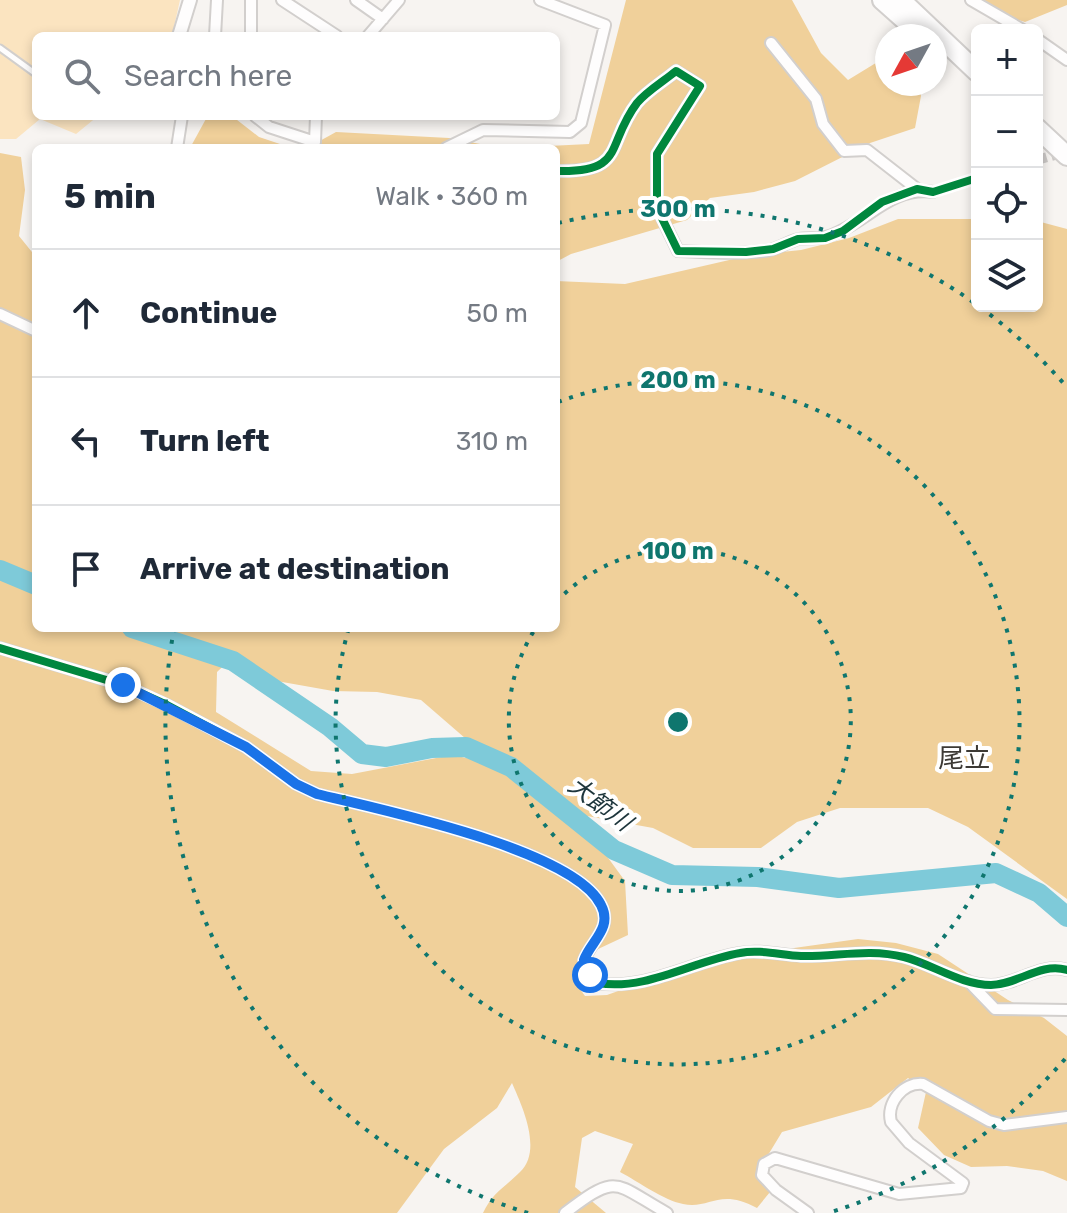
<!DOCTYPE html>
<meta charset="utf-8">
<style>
:root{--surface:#fff;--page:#f2f2f3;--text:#1f2937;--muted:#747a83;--line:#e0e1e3}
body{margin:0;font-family:Rubik,"Noto Sans JP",sans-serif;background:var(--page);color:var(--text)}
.controls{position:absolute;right:24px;top:24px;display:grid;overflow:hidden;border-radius:12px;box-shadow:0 4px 12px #0003}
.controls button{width:72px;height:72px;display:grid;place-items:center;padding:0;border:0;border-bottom:2px solid var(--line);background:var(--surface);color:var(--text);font:40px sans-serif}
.compass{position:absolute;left:875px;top:24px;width:72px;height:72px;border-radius:50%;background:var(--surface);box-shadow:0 4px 12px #0003;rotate:230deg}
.stop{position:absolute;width:24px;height:24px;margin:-18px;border:6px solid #1a73e8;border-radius:50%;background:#fff}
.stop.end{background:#1a73e8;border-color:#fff;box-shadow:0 2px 8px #0008}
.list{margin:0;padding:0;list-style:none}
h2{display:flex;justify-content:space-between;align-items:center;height:104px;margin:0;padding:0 32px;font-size:34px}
h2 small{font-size:26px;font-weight:400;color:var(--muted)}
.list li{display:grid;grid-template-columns:52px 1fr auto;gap:24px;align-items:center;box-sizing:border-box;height:128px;padding:0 32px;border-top:2px solid var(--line)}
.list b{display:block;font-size:30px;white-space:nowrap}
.list em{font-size:26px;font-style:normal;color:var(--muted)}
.icon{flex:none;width:44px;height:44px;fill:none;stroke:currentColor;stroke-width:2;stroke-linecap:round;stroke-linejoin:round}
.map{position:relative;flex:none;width:1067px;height:1213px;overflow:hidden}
.search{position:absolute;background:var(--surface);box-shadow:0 4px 12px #0003;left:32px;top:32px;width:528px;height:88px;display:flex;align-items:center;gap:20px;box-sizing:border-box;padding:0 28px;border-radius:12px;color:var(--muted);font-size:30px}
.panel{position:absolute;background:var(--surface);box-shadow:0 4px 12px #0003;left:32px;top:144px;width:528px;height:488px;border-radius:12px}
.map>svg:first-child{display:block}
.green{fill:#fbe4c0}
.forest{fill:#f0d09a;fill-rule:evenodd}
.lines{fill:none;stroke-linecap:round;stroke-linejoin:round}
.river{stroke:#7ecad9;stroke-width:20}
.minor-tunnel{stroke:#ccc9c7;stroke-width:10;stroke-dasharray:10 5;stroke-linecap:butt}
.service-casing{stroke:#d2cfcd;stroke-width:9}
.minor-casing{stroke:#d2cfcd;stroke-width:14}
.tertiary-casing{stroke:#d2cfcd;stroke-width:16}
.motorway-casing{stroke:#d2cfcd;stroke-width:22}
.service{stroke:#fefdfd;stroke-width:5}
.minor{stroke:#fefdfd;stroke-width:10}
.tertiary{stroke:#fefdfd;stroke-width:12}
.motorway{stroke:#fefdfd;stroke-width:18}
.cycleway-casing{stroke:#fff;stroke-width:13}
.cycleway{stroke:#00873e;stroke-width:8}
.route{stroke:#1a73e8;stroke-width:10}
.ring{fill:none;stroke:#0f766e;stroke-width:4;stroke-dasharray:4 8}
.labels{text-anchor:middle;stroke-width:8;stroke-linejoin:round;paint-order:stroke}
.water-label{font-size:24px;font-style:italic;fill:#1d353b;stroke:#fff}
.quarter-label{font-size:26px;fill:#3d3a35;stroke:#fff}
.centre{fill:#0f766e;stroke:#fff;stroke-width:4}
.ring-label{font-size:24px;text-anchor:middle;font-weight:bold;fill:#0f766e;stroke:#fff;stroke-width:8;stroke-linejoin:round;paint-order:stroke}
</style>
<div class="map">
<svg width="1067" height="1213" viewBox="0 0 1067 1213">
<rect width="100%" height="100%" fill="#f7f4f1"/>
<!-- green -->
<path class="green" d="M0,0H180L172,36H36V116H98L76,134L40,119L16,139H0Z"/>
<!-- forest -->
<path class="forest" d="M626,0H792L821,53L848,80L884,58L887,84H919L921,96L915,128L870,143L795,181L754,192L710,198L687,220L571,254L556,262V148H508L589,144Z
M971,0H1067V5L1025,22L975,7Z
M213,116H232L259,137L292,148H190L207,117Z
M336,132L449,138L501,148H307Z
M0,153L21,157L25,190L19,236L36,257V628H556V281L625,284L751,255L801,250L849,238L898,219H977V306H1037V221L1067,229V899L968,827L928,808H840L797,822L761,848H693L653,828L576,814L625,881L628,935L596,950L572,978L585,996L607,995L702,961L858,939L896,943L938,954L1008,1000L1044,1018L1067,1036V1181L1043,1171L1007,1166L971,1167L944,1155L918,1128L926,1092L908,1078L871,1107L782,1132L765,1160L770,1192L757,1208C719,1187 709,1210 683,1204C663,1200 639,1182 620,1172L633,1144L595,1131L582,1138L575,1187L606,1213H483C492,1193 505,1187 520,1172C543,1150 522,1106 512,1083L497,1108L444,1149L397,1213H0ZM237,653L271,680L333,691L377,692L421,700L495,764L452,755L352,774L311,771L216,712L217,672Z"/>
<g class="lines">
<!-- river -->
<path class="river" d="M0,570L36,585
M132,628L233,661L330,727L362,754L386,757L432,748L466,747L511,767L614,850L672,875L758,877L839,888L996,873L1039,893L1067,917"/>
<!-- minor-tunnel -->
<path class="minor-tunnel" d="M1037,160L1065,152
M933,192L977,178"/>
<defs>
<path id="service" d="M0,48L36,74"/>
<path id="minor" d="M282,0L337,36
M356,0L383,19
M971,0L1023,30
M215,36L217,0
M251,36V0
M368,36L399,0
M1037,39L1067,60
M771,43L816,99L823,124L844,151L867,150L917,189
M255,116L269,127L315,142L316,116
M177,148L182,116
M446,148L483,130L570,132L581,123L605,25L540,0
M556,171C627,173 605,145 637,103C647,91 664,81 676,71L700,86L657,154V208L678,251C708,252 740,255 770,250C780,248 789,241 799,239C809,237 819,240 829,236C867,223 890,186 933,192
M0,314L36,331
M0,648L123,685L167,705L246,747L296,784L317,794C377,809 574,849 601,905C613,928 591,941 584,960L598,983C646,991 693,961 740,953C759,949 781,955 801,956C836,957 868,948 904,957C932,964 961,985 991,985C1017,985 1040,962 1067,970
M968,981L995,1009L1067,1010
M565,1213C619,1172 613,1183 667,1213
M808,1213L776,1190L762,1175L764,1164L775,1158L899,1194L961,1188L963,1183L909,1143L891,1122C886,1103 903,1082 923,1084L989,1121L1004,1125L1067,1117"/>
<path id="tertiary" d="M179,36L190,0"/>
<path id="motorway" d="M882,0L909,24
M901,0L977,72
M1037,128L1067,156"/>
</defs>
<!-- service casing -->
<use href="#service" class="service-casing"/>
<!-- minor casing -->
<use href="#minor" class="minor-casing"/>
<!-- tertiary casing -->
<use href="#tertiary" class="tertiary-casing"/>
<!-- motorway casing -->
<use href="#motorway" class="motorway-casing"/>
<!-- service -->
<use href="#service" class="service"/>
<!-- minor -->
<use href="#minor" class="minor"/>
<!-- tertiary -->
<use href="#tertiary" class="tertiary"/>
<!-- motorway -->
<use href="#motorway" class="motorway"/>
<defs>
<path id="cycleway" d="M556,171C627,173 605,145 637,103C647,91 664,81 676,71L700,86L657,154V208L678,251L746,252L773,249L798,239L825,238L843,231L882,202L917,189L933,192L977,178
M0,648L123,685L167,705L246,747L296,784L317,794C377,809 574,849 601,905C613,928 591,941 584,960L598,983C646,991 693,961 740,953C759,949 781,955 801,956C836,957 868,948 904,957C932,964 961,985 991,985C1017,985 1040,962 1067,970"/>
</defs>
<!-- cycleway casing -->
<use href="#cycleway" class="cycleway-casing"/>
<!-- cycleway -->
<use href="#cycleway" class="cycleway"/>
</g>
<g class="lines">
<!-- route -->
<path class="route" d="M123,685L246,747L296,784L317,794C377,809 574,849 601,905C613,928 591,941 584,960L590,975"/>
</g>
<!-- distance rings -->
<g class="ring">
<path d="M556 602A171 171 0 1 1 535 629"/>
<path d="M558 402A342 342 0 1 1 348 631"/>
<path d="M1065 1059A513 513 0 0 1 828 1213M528 1213A513 513 0 0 1 174 629M558 223A513 513 0 0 1 1065 385"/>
</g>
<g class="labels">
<!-- water labels -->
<g class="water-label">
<text transform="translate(600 804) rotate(37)" y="8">大節川</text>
</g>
<!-- quarter labels -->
<g class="quarter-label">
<text x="964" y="767">尾立</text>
</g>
</g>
<circle cx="678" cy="722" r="12" class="centre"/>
<g class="ring-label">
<text x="678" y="217">300 m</text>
<text x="678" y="388">200 m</text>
<text x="678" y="559">100 m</text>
</g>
</svg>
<div class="controls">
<button>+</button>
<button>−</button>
<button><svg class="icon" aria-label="locate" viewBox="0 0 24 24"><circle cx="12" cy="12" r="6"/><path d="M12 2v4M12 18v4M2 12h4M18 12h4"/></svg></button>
<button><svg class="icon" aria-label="layers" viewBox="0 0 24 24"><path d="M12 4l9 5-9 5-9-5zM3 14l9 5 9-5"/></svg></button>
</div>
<svg class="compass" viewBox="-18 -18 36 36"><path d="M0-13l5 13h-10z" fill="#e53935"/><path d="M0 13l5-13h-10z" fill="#747a83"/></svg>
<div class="stop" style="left:590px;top:975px"></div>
<div class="stop end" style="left:123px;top:685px"></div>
<div class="search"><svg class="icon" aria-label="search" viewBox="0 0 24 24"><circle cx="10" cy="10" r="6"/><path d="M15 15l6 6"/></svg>Search here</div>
<section class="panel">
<h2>5 min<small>Walk · 360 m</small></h2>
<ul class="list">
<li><svg class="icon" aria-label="ahead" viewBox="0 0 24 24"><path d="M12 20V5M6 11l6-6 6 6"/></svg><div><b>Continue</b></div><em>50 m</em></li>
<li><svg class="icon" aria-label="left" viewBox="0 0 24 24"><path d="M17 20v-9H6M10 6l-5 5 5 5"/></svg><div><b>Turn left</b></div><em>310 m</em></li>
<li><svg class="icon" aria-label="arrive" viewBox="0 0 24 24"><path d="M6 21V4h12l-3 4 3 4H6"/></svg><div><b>Arrive at destination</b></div></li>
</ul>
</section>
</div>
